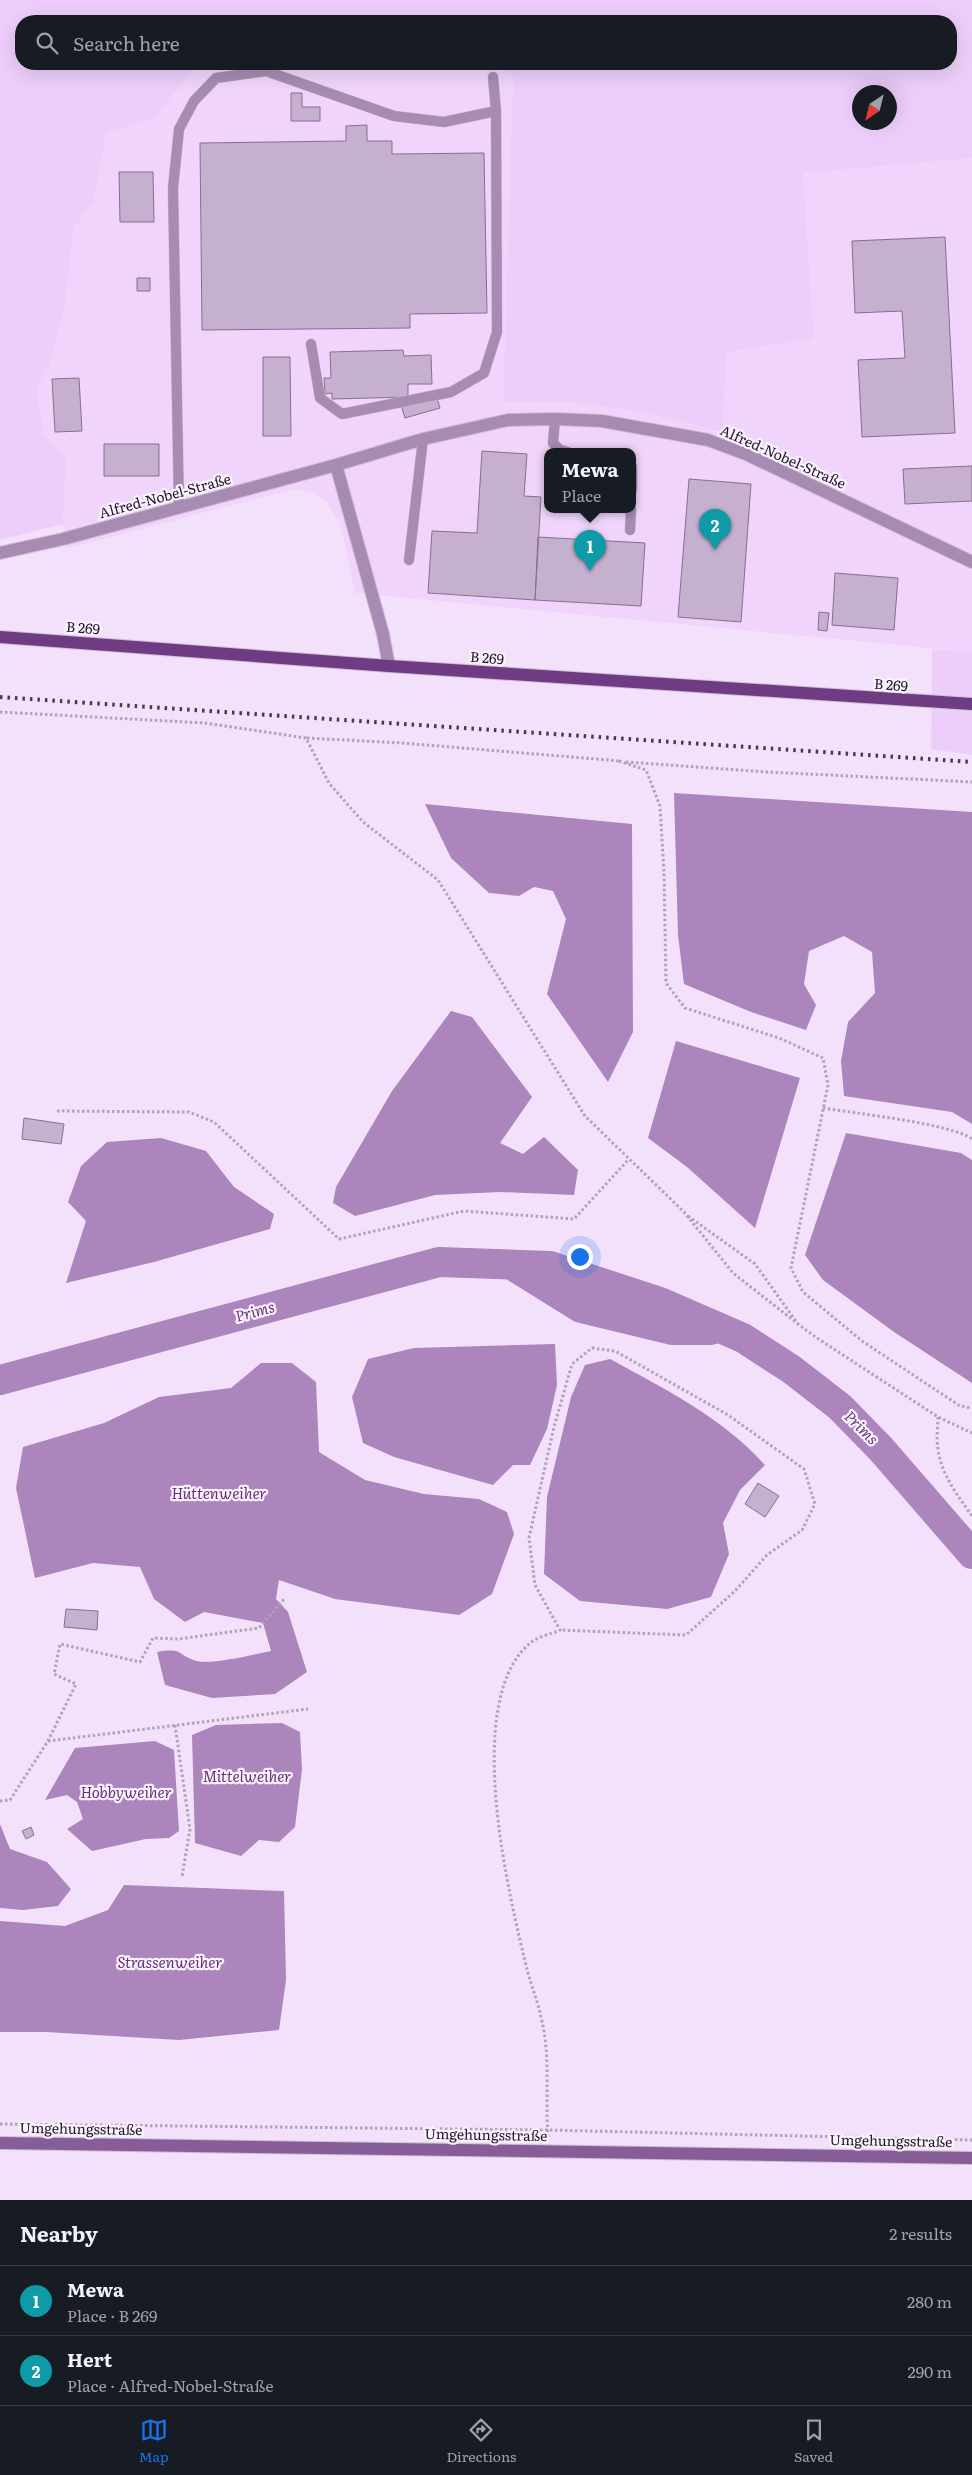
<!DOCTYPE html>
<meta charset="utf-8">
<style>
:root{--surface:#171b24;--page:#242831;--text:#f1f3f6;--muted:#9ea1a6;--line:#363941;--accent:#1a73e8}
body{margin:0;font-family:Literata,serif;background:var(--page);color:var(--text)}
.compass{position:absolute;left:852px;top:85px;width:45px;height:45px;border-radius:50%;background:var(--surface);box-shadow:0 5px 20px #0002;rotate:215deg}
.you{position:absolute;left:579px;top:1256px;width:18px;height:18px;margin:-12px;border:4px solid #fff;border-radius:50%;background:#1a73e8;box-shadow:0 0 0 8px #1a73e833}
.badge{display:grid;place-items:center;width:32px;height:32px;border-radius:50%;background:var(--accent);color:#fff;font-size:16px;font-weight:700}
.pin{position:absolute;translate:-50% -41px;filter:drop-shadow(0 1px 2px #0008)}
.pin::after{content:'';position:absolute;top:26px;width:18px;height:15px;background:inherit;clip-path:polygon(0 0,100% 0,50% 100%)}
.popup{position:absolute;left:544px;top:448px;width:92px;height:65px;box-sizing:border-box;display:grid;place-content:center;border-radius:10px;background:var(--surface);filter:drop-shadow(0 1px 4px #0005);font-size:16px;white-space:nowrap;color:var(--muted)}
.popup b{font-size:19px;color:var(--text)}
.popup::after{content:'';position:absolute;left:50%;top:100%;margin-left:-10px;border:10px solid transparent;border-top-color:var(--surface)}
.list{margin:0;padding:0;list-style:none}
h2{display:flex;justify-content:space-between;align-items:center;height:65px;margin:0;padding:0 20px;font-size:21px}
h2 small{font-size:16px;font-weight:400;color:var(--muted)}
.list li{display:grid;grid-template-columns:32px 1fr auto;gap:15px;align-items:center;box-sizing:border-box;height:70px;padding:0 20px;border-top:1px solid var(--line)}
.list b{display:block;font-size:19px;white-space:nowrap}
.list p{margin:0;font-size:16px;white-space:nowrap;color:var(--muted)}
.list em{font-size:16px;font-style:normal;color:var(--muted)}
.icon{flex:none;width:28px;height:28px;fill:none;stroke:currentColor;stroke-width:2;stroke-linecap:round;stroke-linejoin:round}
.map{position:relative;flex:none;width:972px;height:2200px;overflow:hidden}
.search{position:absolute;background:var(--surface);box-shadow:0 5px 20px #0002;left:15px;right:15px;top:15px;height:55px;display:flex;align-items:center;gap:12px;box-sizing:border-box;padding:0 18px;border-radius:20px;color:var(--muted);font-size:19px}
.sheet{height:205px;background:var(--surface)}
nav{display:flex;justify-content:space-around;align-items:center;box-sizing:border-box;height:70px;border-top:1px solid var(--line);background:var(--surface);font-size:14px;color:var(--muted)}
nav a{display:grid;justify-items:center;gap:2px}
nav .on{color:var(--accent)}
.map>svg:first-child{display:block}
.built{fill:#f0d4fb;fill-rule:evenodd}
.green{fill:#edcefa;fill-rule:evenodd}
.water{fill:#ab85bb}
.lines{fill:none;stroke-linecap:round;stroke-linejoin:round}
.river{stroke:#ab85bb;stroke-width:30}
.building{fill:#c6b0d0;stroke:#85708d}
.service-casing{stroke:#cdbdd4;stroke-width:11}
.minor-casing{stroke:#cdbdd4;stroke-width:14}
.secondary-casing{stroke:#cdbdd4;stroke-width:14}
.primary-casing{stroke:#cdbdd4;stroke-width:14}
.path{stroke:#b1a2b7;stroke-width:3;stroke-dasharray:2.5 2.5;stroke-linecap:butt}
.service{stroke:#a78bb3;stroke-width:10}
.minor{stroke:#a78bb3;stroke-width:12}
.secondary{stroke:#875d97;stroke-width:12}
.primary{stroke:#6f3b83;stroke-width:12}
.rail{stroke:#453b4a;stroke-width:4;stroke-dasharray:2.5 5;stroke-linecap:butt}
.labels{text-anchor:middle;stroke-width:4.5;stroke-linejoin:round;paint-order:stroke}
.street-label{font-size:14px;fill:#201824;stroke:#fbf2ff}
.water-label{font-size:15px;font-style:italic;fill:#643376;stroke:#fbf2ff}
</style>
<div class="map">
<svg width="972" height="2200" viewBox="0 0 972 2200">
<rect width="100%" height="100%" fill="#f3e1fb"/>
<!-- built -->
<path class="built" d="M198,64H488L513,76L503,402H571L642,412L722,432L727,352L814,339L803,173L972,158V652L355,593L340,523L327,503L312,492L294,489L65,549L63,524L66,458L44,435L37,388L50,364L64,311L74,228L93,202L106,134L154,118ZM548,452H632V510H548Z"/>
<!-- green -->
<path class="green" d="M0,0H972V158L803,173L814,339L727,352L722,432L642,412L571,402H503L513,76L488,64H951V21H21V64H198L154,118L106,134L93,202L74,228L64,311L50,364L37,388L44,435L66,458L63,524L0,540ZM860,92H890V122H860Z
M932,649L972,652V755L931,749Z"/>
<!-- water -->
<path class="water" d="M674,793L972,812V1124L952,1112L844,1096L841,1061L848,1022L875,993L872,952L844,936L809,951L804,984L816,1005L806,1030L751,1012L684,984L678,935Z
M425,804L632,824L633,1032L608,1082L547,994L566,919L553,891L534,887L519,896L489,893L451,858Z
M451,1011L472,1017L532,1097L500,1143L523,1154L544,1137L578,1170L574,1195L500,1192L435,1195L355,1216L333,1203L336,1187L392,1091Z
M676,1041L800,1078L755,1228L687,1167L648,1138Z
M846,1133L961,1153L972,1160V1383L894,1332L823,1280L805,1255Z
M161,1138L206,1151L234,1187L274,1214L270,1229L154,1262L66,1283L86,1221L68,1202L81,1166L107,1142Z
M555,1344L557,1385L547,1429L530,1465H513L493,1485L394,1457L363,1443L352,1397L368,1359L414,1348Z
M610,1359C665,1389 723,1418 765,1465L740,1490L723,1523L729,1554L711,1597L667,1609L580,1601L544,1574L547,1497L571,1397L585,1365Z
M261,1363H292L316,1382L319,1452L365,1480L424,1494L479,1499L507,1512L514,1534L492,1594L459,1615L335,1599L279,1580L276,1599L288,1612L307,1672L275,1694L212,1698L165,1685L157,1652C184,1647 176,1655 197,1661C210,1665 256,1654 271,1651L263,1623L204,1612L185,1622L154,1599L140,1567L93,1563L35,1578L16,1488L23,1447L104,1423L159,1397L231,1388Z
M282,1723L300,1732L302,1769L295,1827L279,1842L259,1840L241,1856L195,1843L192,1735L216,1725Z
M155,1741L174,1750L179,1831L169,1838L146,1839L92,1851L67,1829L83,1819L77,1802L67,1795L45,1800L75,1748Z
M0,1824L10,1849L47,1862L71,1889L58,1906L23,1910L0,1908Z
M124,1885L284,1891L286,1980L279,2030L179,2040L46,2032H0V1921L65,1926L108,1910Z"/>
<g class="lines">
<!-- river -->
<path class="river" d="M512,1265L581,1308L672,1330H711
M0,1380L439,1262L550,1266L660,1302L743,1338L791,1369L840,1407L881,1449L972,1554"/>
</g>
<!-- building -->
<path class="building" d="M291,93H302V107H320V121H291Z
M367,125V141H392V154L484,153L487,313L410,314V328L202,330L200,143L346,141V126Z
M119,172H153L154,222H120Z
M945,237L955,433L862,437L858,360L905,358L902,311L855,313L852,241Z
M137,278H150V291H137Z
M403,350L404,356L431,355L432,384H408V397L332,399V393L325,394L324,378H331L330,352Z
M263,357H290L291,436H263Z
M79,378L82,431L55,432L52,379Z
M436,395L440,408L405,418L401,405Z
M104,444H159V476H104Z
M482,451L527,454L524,496L541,497L535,600L428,593L432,531L477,533Z
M972,466V501L905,504L903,469Z
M689,479L751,484L741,622L678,617Z
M538,537L645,543L641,606L535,600Z
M835,573L898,578L894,630L832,625Z
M819,612L829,613L827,631L818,630Z
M24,1118L64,1124L61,1144L22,1139Z
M758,1483L779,1496L765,1517L745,1504Z
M66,1609L98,1611L97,1630L64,1627Z
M31,1827L34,1835L26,1839L22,1831Z"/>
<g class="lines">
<defs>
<path id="service" d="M311,344L320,398L342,414L451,392L484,373L497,332L496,111
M555,419L553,443L560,450L568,452
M632,467V489
M179,508L173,188L179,129L194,101L216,78L266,71L394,116L444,122L496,111L493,77
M630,530L631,510
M409,560L423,439"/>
<path id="minor" d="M336,465L383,634L389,666
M0,553L63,539L336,465L423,439L508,420L555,419L602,421L708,440L748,455L972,562"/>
<path id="secondary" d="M0,2143L972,2158"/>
<path id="primary" d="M0,637L389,666L972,704"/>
</defs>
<!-- service casing -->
<use href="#service" class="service-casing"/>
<!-- minor casing -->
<use href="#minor" class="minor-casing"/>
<!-- secondary casing -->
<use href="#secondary" class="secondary-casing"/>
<!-- primary casing -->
<use href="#primary" class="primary-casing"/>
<!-- path -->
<path class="path" d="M0,712L205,723L306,738L329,783L363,822L438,880L585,1116L684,1212L733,1273L798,1324
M307,738L402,743L620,761
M619,761L646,770L660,806L664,872L666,983L685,1008L779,1038L823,1058L828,1085L791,1268L803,1292L862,1341L960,1406L972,1408
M626,762L767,772L972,782
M823,1108C853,1113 953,1124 972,1139
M57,1111L189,1112L214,1122L339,1239L464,1211L574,1219L628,1160
M688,1216L755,1264L798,1324L817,1338L938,1417L972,1433
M938,1417C938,1427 936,1439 938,1449C941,1474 958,1496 972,1516
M175,1725L190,1829L182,1877
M48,1741L308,1709
M0,1801L10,1800L48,1741L76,1684L54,1674L60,1644L140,1662L153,1638L178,1639L259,1628L284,1599
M0,2124L547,2130L972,2140
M548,2137C545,2097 551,2056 541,2017C538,2002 532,1988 528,1973C509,1897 462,1703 529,1644C536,1637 551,1634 560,1630L535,1585L529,1538L554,1427L572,1364L592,1348L615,1351L728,1415L804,1469L815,1504L802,1530L767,1555L735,1591L686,1635L560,1630"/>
<!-- service -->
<use href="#service" class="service"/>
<!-- minor -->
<use href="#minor" class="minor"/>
<!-- secondary -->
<use href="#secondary" class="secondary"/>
<!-- primary -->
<use href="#primary" class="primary"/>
<!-- rail -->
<path class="rail" d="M0,697L972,762"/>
</g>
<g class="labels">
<!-- street labels -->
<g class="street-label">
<text transform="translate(783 457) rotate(24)" y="5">Alfred-Nobel-Straße</text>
<text transform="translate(165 496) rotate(-15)" y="5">Alfred-Nobel-Straße</text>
<text transform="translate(83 628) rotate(4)" y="5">B 269</text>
<text transform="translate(487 658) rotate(4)" y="5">B 269</text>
<text transform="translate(891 685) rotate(4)" y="5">B 269</text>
<text transform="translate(81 2129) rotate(1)" y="5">Umgehungsstraße</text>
<text transform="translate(486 2135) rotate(1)" y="5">Umgehungsstraße</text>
<text transform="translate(891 2141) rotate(1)" y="5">Umgehungsstraße</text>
</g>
<!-- water labels -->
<g class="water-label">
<text transform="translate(255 1312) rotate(-15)" y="5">Prims</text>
<text transform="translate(861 1428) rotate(45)" y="5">Prims</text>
<text x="219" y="1499">Hüttenweiher</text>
<text x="247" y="1782">Mittelweiher</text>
<text x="126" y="1798">Hobbyweiher</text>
<text x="170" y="1968">Strassenweiher</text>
</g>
</g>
</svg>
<svg class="compass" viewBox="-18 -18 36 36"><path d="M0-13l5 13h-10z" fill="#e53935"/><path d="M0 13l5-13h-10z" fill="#9ea1a6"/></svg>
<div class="you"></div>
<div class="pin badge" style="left:590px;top:571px;background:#0f9aa8">1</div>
<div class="popup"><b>Mewa</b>Place</div>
<div class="pin badge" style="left:715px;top:550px;background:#0f9aa8">2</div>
<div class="search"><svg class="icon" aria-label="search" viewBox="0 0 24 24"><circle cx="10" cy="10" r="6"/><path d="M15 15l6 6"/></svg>Search here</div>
</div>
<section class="sheet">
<h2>Nearby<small>2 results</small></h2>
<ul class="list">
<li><span class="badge" style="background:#0f9aa8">1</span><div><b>Mewa</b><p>Place · B 269</p></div><em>280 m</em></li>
<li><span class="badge" style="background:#0f9aa8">2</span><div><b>Hert</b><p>Place · Alfred-Nobel-Straße</p></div><em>290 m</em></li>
</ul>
</section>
<nav>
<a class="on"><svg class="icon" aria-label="map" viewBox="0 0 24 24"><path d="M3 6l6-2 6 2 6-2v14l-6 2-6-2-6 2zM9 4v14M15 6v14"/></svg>Map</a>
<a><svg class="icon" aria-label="directions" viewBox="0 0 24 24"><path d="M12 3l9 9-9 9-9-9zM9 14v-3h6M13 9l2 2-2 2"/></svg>Directions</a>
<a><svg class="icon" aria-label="saved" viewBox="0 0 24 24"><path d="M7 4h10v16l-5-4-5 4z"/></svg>Saved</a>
</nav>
